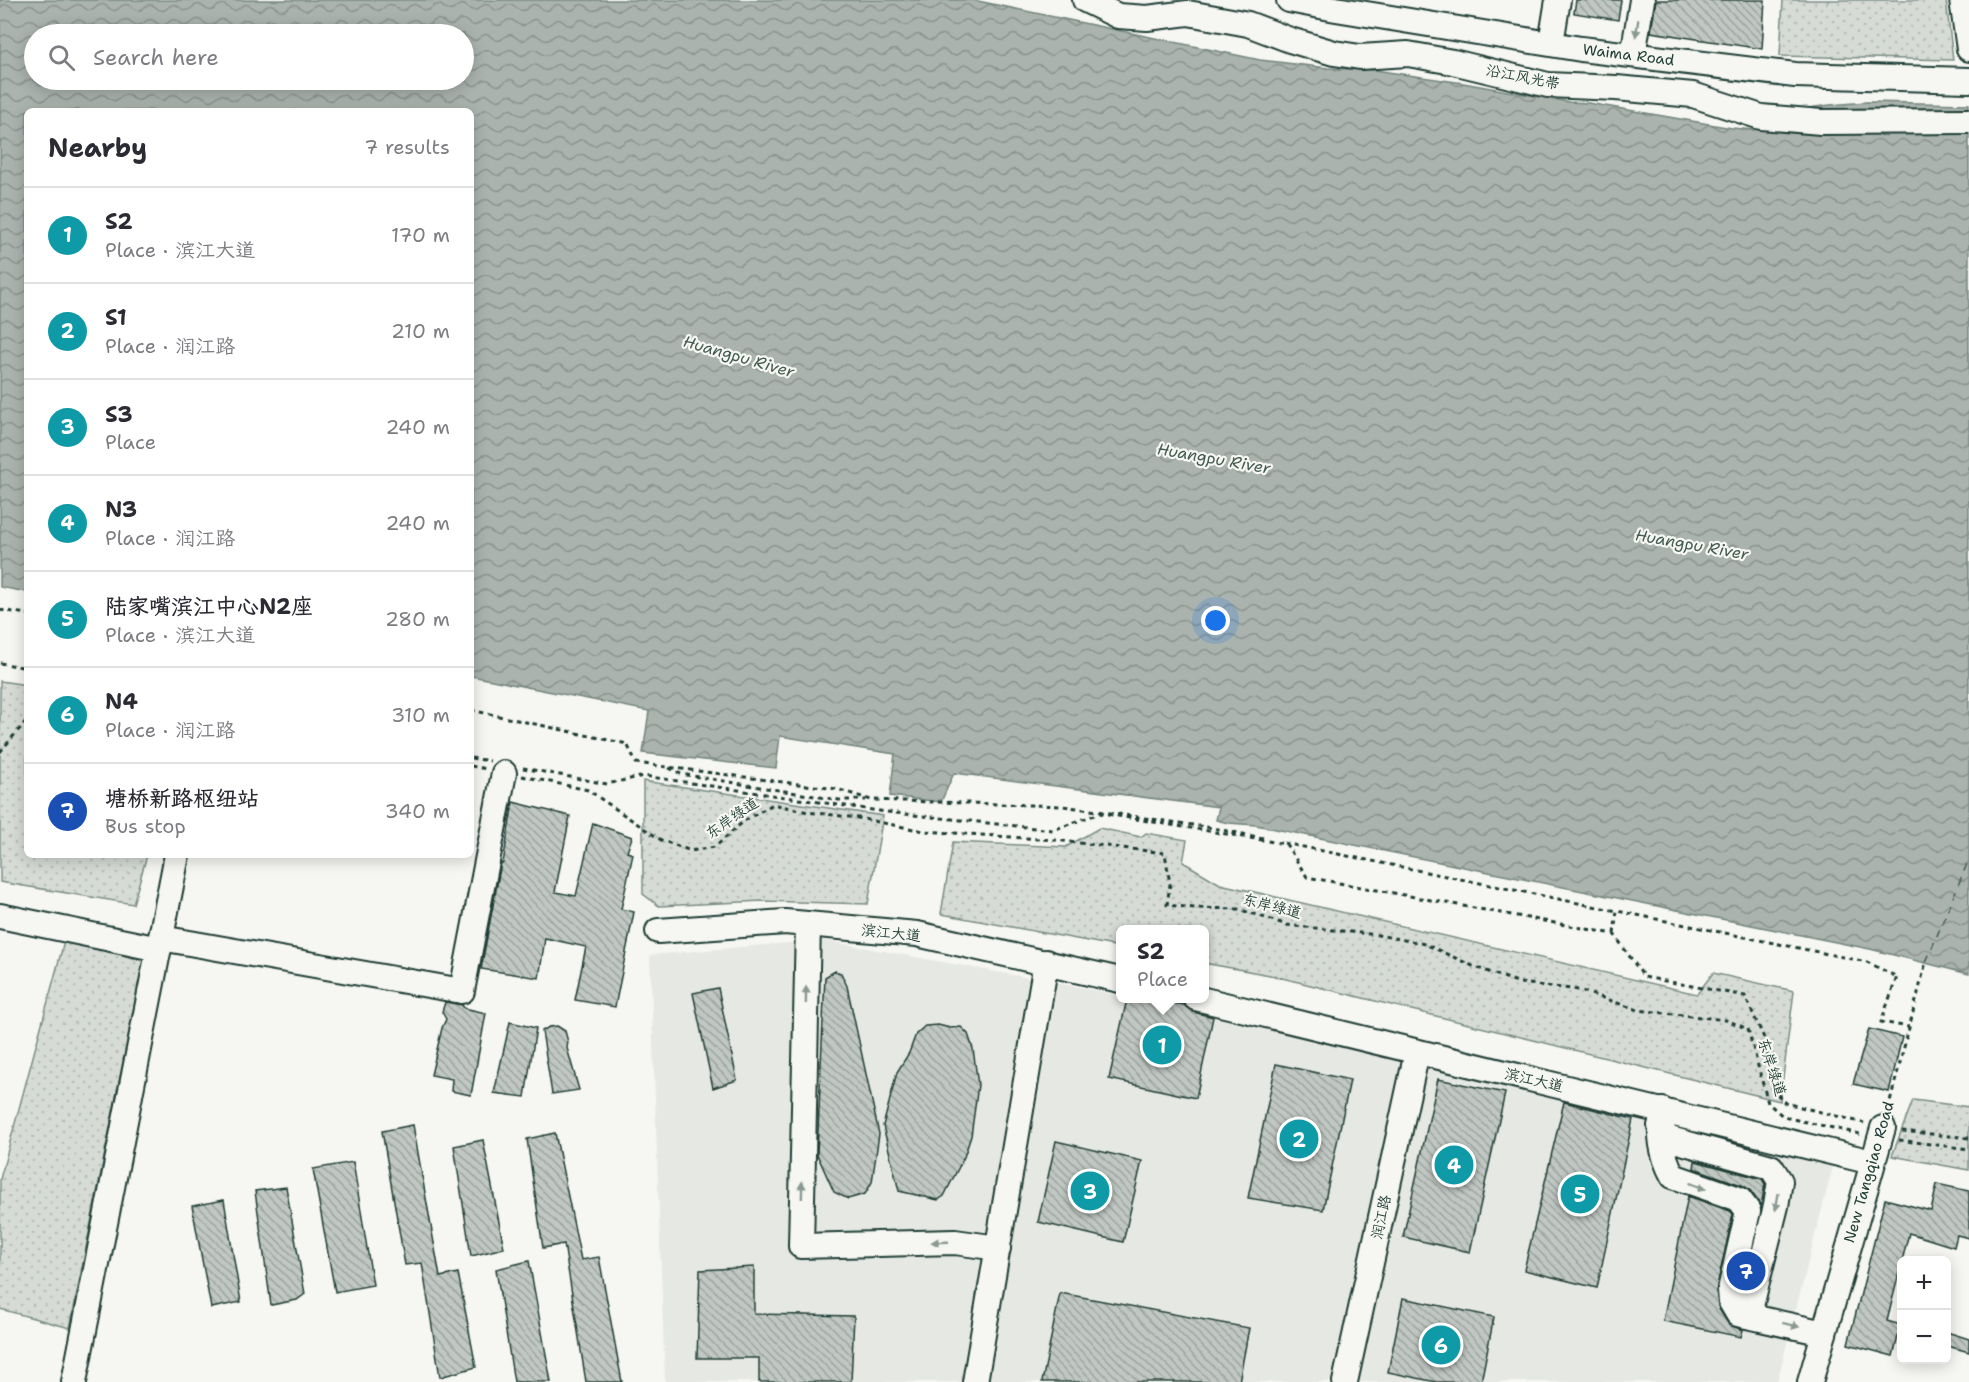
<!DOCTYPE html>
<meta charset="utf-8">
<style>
:root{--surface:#fff;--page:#f2f2f3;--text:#2b2b33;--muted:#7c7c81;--line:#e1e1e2;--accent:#d93025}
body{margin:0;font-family:"Shantell Sans","LXGW WenKai TC",sans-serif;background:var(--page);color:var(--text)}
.controls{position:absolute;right:18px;bottom:18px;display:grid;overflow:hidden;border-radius:9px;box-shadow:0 3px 15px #0003}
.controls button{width:54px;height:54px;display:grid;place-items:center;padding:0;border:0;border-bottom:2px solid var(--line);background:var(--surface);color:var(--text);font:30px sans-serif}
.you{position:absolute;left:1216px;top:621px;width:21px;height:21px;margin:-15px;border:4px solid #fff;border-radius:50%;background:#1a73e8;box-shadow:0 0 0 9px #1a73e833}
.badge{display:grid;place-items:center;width:39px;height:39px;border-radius:50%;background:var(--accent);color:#fff;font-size:20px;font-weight:700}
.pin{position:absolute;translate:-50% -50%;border:3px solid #fff;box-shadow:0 2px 6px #0006}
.popup{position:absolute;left:1116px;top:925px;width:93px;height:78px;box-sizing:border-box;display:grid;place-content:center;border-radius:9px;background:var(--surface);filter:drop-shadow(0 2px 4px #0005);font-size:20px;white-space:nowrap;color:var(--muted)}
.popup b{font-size:22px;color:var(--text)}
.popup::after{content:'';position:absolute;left:50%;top:100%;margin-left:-12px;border:12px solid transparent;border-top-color:var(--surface)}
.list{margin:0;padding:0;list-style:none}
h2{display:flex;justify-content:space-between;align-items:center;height:78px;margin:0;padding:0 24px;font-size:26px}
h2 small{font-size:20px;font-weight:400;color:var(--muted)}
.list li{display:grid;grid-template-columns:39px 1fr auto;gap:18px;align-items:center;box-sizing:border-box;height:96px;padding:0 24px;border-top:2px solid var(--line)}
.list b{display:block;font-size:22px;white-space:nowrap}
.list p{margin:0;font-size:20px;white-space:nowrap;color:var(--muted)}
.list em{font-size:20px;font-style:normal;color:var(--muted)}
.icon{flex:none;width:33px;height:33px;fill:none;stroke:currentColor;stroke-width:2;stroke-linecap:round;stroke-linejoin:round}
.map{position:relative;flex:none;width:1969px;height:1382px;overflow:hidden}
.search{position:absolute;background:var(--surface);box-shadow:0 3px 15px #0003;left:24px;top:24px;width:450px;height:66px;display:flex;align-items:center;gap:15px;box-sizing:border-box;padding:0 21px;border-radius:33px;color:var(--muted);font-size:22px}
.panel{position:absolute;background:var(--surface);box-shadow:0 3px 15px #0003;left:24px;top:108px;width:450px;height:750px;border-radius:9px}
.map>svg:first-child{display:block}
.built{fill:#e6e8e4}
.park{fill:url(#park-dots);stroke:#7a8c85;stroke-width:1.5}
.water{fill:url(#water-waves);stroke:#72847d;stroke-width:1.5;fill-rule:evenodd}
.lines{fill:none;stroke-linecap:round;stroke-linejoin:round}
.ferry{stroke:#425a52;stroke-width:1.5;stroke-dasharray:8 6;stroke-linecap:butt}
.building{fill:url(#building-back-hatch);stroke:#1f3d34;stroke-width:1.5}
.minor-casing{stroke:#1f3d34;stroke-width:28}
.path{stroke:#1f3d34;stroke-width:3;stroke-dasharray:4.5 4.5;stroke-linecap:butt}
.minor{stroke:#f6f6f2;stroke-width:24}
.minor-bridge-casing{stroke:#1f3d34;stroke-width:28;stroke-linecap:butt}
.minor-bridge{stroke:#f6f6f2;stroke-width:24}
.oneway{fill:#8a9a93}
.labels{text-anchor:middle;stroke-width:4.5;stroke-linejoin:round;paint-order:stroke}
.street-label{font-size:15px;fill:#1f3d34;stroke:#f6f6f2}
.water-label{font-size:16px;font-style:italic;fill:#425a52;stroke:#f6f6f2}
</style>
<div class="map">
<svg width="1969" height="1382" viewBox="0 0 1969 1382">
<defs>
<pattern id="park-dots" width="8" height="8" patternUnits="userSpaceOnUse" patternTransform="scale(1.5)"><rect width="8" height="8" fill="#d6dbd6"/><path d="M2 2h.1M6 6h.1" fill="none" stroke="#b7bdb8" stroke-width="1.8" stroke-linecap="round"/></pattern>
<pattern id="water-waves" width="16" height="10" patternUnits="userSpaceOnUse" patternTransform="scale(1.5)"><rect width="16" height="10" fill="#aab3ae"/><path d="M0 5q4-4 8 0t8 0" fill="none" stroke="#8a938e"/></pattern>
<pattern id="building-back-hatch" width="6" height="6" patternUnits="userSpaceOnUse" patternTransform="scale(1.5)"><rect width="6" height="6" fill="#c1c8c3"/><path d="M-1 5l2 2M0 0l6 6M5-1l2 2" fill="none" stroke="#9ca49f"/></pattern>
</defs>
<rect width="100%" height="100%" fill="#f6f6f2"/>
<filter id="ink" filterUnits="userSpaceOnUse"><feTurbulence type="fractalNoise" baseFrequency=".0167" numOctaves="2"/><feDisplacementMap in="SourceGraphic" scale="12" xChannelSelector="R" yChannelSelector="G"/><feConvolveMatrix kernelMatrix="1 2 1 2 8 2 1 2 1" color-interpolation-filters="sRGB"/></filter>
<g filter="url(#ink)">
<!-- built -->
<path class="built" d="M823,940L1089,989L1120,996V998L1133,999L1838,1147L1777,1382H665L650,955Z"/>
<!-- park -->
<path class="park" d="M1783,0H1946L1953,60L1780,56Z
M0,681L27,685V855H147L133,904L0,882Z
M643,781L883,816L868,904L762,901L659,906L643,894Z
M1099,828L1141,837L1146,833L1187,840L1183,862L1220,884L1697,994L1713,973L1794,991L1780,1101L1270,975L1204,963V930H1120V947L941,914L953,842L1066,847Z
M65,938L143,961L70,1328L0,1309V1179Z
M1913,1100L1969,1107V1170L1892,1156Z"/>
<!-- water -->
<path class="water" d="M0,0H973L1260,60L1328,68L1374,70L1463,83L1569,102L1588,103L1732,128L1754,130L1794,110L1830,105L1867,102L1969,104V974L1870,949L1256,825L1228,823L1216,820L1219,807L954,773L941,802L890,796L895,754L780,736L776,768L643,753L649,711L471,676V111H27V592L0,587ZM34,34H464V80H34Z"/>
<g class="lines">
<!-- ferry -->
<path class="ferry" d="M1926,962L1969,859"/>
</g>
<!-- building -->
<path class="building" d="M1576,0H1621L1618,20L1574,13Z
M1656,0H1765L1762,49L1651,32Z
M513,802L570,816L555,892L576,896L593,823L632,837L627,852L633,854L621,909L634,912L615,1007L575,1000L586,947L545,938L539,978L481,969L501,863H503Z
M835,971L841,973L847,986L879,1134L872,1182L865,1194L848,1199L834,1192L817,1154L825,977Z
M718,988L737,1080L713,1088L693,993Z
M1127,999H1154L1184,1005L1193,1012L1213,1017L1196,1098L1109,1079Z
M445,1002L462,1005L464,1008L486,1013L471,1095L451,1091L452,1079L431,1075L442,1028L446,1019L442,1012Z
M510,1022L536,1028L525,1097L494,1093Z
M938,1025L950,1028L961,1027L968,1034L973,1049L978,1085L971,1136L964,1157L944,1196L938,1200L899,1191L883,1126L897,1072L909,1053L916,1034L925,1026Z
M557,1026L565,1031L568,1042L567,1048L579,1090L552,1094L542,1031L549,1027Z
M1869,1029L1902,1037L1889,1092L1853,1084Z
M1276,1064L1350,1080L1323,1210L1248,1198Z
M1438,1079L1505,1093L1470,1252L1403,1237Z
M1564,1102L1633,1119L1597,1288L1524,1270Z
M413,1125L440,1277L458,1273L476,1367L440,1377L422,1263L405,1265L382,1131Z
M555,1133L581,1260L599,1257L622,1382H586L564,1244L543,1248L527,1139Z
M483,1140L504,1248L471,1256L454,1146Z
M1056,1141L1142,1161L1123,1242L1038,1222Z
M1695,1161L1762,1179L1765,1184L1761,1206L1750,1190L1744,1186L1694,1168Z
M353,1162L373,1285L335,1292L313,1169Z
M1937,1184L1969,1191V1238L1957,1235L1954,1247L1909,1233L1887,1321L1901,1325L1893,1356L1848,1344L1885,1199L1931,1211Z
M286,1187L305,1294L297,1300L271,1305L255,1191Z
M1688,1196L1730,1211L1733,1214L1716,1291L1719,1309L1729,1325L1743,1330L1741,1337L1663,1321Z
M224,1200L241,1302L211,1308L192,1206Z
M529,1261L551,1382H514L496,1269Z
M754,1267V1314L854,1316L851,1382H759V1358H697L700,1270Z
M1060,1293L1249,1328L1239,1382H1042Z
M1403,1298L1494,1317L1481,1382H1436L1388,1372Z
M1947,1332L1969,1339V1352L1947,1346Z"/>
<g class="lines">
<defs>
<g id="minor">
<path d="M1085,0L1118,16L1147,18L1188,13L1248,24L1290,40L1334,53L1360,57L1408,54L1453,62L1548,85L1616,88"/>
<path id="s1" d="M1289,0L1336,9L1581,49L1795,75L1969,80"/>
<path d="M1962,0L1969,49"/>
<path d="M1551,43L1558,0"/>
<path d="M1633,55L1642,0"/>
<path d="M0,916L159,949"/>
<path d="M808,925L801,1246L955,1242L998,1248"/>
<path d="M658,931L785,922L917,934L1120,980"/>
<path d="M161,938L462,991L504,773"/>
<path d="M1196,998L1872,1162"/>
<path d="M1662,1110C1659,1135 1661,1154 1673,1176L1739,1199L1748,1211L1730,1290L1731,1302L1738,1314L1824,1333"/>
<path d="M1660,1126L1667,1138L1771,1167L1780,1181L1776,1206L1752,1302L1751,1309L1757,1317"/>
<path d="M74,1382L177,855"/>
<path d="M975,1382L1046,962"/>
<path d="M1345,1382L1417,1052"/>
<path d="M1810,1382L1883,1128"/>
</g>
</defs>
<!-- minor casing -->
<use href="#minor" class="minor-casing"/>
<!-- path -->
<path class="path" d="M0,610L27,614
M0,663L27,668
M471,710L627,744L636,763L837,789L871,800L1063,806L1213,828L1263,838
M0,752L27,720
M471,758L490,761
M471,766L486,769
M523,768L607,784L644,776L886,812L1053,830L1100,813L1286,844L1307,877L1614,934L1644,977L1745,996L1764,1038L1772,1088L1785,1103L1864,1123
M669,768L681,774L839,800H866
M522,776L588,790L661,840L691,851L715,847L744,821L773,804L808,812L858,818L924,831L1054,840L1165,853L1170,884L1167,905L1194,908L1238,909L1287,925L1378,935L1425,944L1475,967L1520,983L1579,990L1638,1010L1726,1020L1748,1029L1768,1103L1784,1117L1860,1134
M1284,843L1867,962L1897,977L1881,1022L1909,1027
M1614,934L1617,911
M1888,1109L1926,962
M1902,1131L1969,1138
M1899,1140L1969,1149"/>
<!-- minor -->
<use href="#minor" class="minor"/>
<defs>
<path id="minor-bridge" d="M1616,88L1693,95L1761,117L1821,122L1969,121"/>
</defs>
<!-- minor-bridge casing -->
<use href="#minor-bridge" class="minor-bridge-casing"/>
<!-- minor-bridge -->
<use href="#minor-bridge" class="minor-bridge"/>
</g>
<!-- one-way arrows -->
<defs><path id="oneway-solid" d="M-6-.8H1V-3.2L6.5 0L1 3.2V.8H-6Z" transform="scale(1.5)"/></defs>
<g class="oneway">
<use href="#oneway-solid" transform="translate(1637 28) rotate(99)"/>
<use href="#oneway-solid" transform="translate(806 995) rotate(-89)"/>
<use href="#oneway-solid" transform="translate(1698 1186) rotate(21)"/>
<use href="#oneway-solid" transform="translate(802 1190) rotate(-89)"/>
<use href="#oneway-solid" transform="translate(1777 1202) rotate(100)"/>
<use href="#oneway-solid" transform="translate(940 1242) rotate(178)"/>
<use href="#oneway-solid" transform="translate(1791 1325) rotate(14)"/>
</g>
</g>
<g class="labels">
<!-- street labels -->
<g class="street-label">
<text dy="5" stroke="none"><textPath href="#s1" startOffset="344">Waima Road</textPath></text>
<text transform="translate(1523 77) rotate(11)" y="5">沿江风光带</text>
<text transform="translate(732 818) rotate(-35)" y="5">东岸绿道</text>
<text transform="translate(1272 906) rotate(14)" y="5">东岸绿道</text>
<text transform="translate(891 933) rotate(6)" y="5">滨江大道</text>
<text transform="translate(1772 1067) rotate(72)" y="5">东岸绿道</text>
<text transform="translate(1534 1080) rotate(13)" y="5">滨江大道</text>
<text transform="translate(1869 1172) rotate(-74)" y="5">New Tangqiao Road</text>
<text transform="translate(1381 1217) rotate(-78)" y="5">润江路</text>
</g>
<!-- water labels -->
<g class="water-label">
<text transform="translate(739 356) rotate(16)" y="6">Huangpu River</text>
<text transform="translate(1214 458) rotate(10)" y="6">Huangpu River</text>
<text transform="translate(1692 544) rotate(10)" y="6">Huangpu River</text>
</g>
</g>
</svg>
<div class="controls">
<button>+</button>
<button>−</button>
</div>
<div class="you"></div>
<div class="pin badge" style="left:1162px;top:1045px;background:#0f9aa8">1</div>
<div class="popup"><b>S2</b>Place</div>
<div class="pin badge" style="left:1299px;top:1139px;background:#0f9aa8">2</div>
<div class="pin badge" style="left:1090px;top:1191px;background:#0f9aa8">3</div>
<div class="pin badge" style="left:1454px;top:1165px;background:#0f9aa8">4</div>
<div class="pin badge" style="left:1580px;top:1194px;background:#0f9aa8">5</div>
<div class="pin badge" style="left:1441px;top:1345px;background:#0f9aa8">6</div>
<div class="pin badge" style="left:1746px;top:1271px;background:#1a4fb4">7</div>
<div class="search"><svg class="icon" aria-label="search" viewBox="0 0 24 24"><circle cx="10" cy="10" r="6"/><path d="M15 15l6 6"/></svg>Search here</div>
<section class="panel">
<h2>Nearby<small>7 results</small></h2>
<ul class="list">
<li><span class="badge" style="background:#0f9aa8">1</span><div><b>S2</b><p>Place · 滨江大道</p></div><em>170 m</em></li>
<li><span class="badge" style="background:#0f9aa8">2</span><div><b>S1</b><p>Place · 润江路</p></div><em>210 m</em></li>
<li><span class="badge" style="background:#0f9aa8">3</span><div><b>S3</b><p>Place</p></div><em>240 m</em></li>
<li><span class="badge" style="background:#0f9aa8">4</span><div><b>N3</b><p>Place · 润江路</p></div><em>240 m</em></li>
<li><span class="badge" style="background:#0f9aa8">5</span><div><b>陆家嘴滨江中心N2座</b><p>Place · 滨江大道</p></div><em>280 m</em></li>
<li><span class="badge" style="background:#0f9aa8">6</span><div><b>N4</b><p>Place · 润江路</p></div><em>310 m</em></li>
<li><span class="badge" style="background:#1a4fb4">7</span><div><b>塘桥新路枢纽站</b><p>Bus stop</p></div><em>340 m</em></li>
</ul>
</section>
</div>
